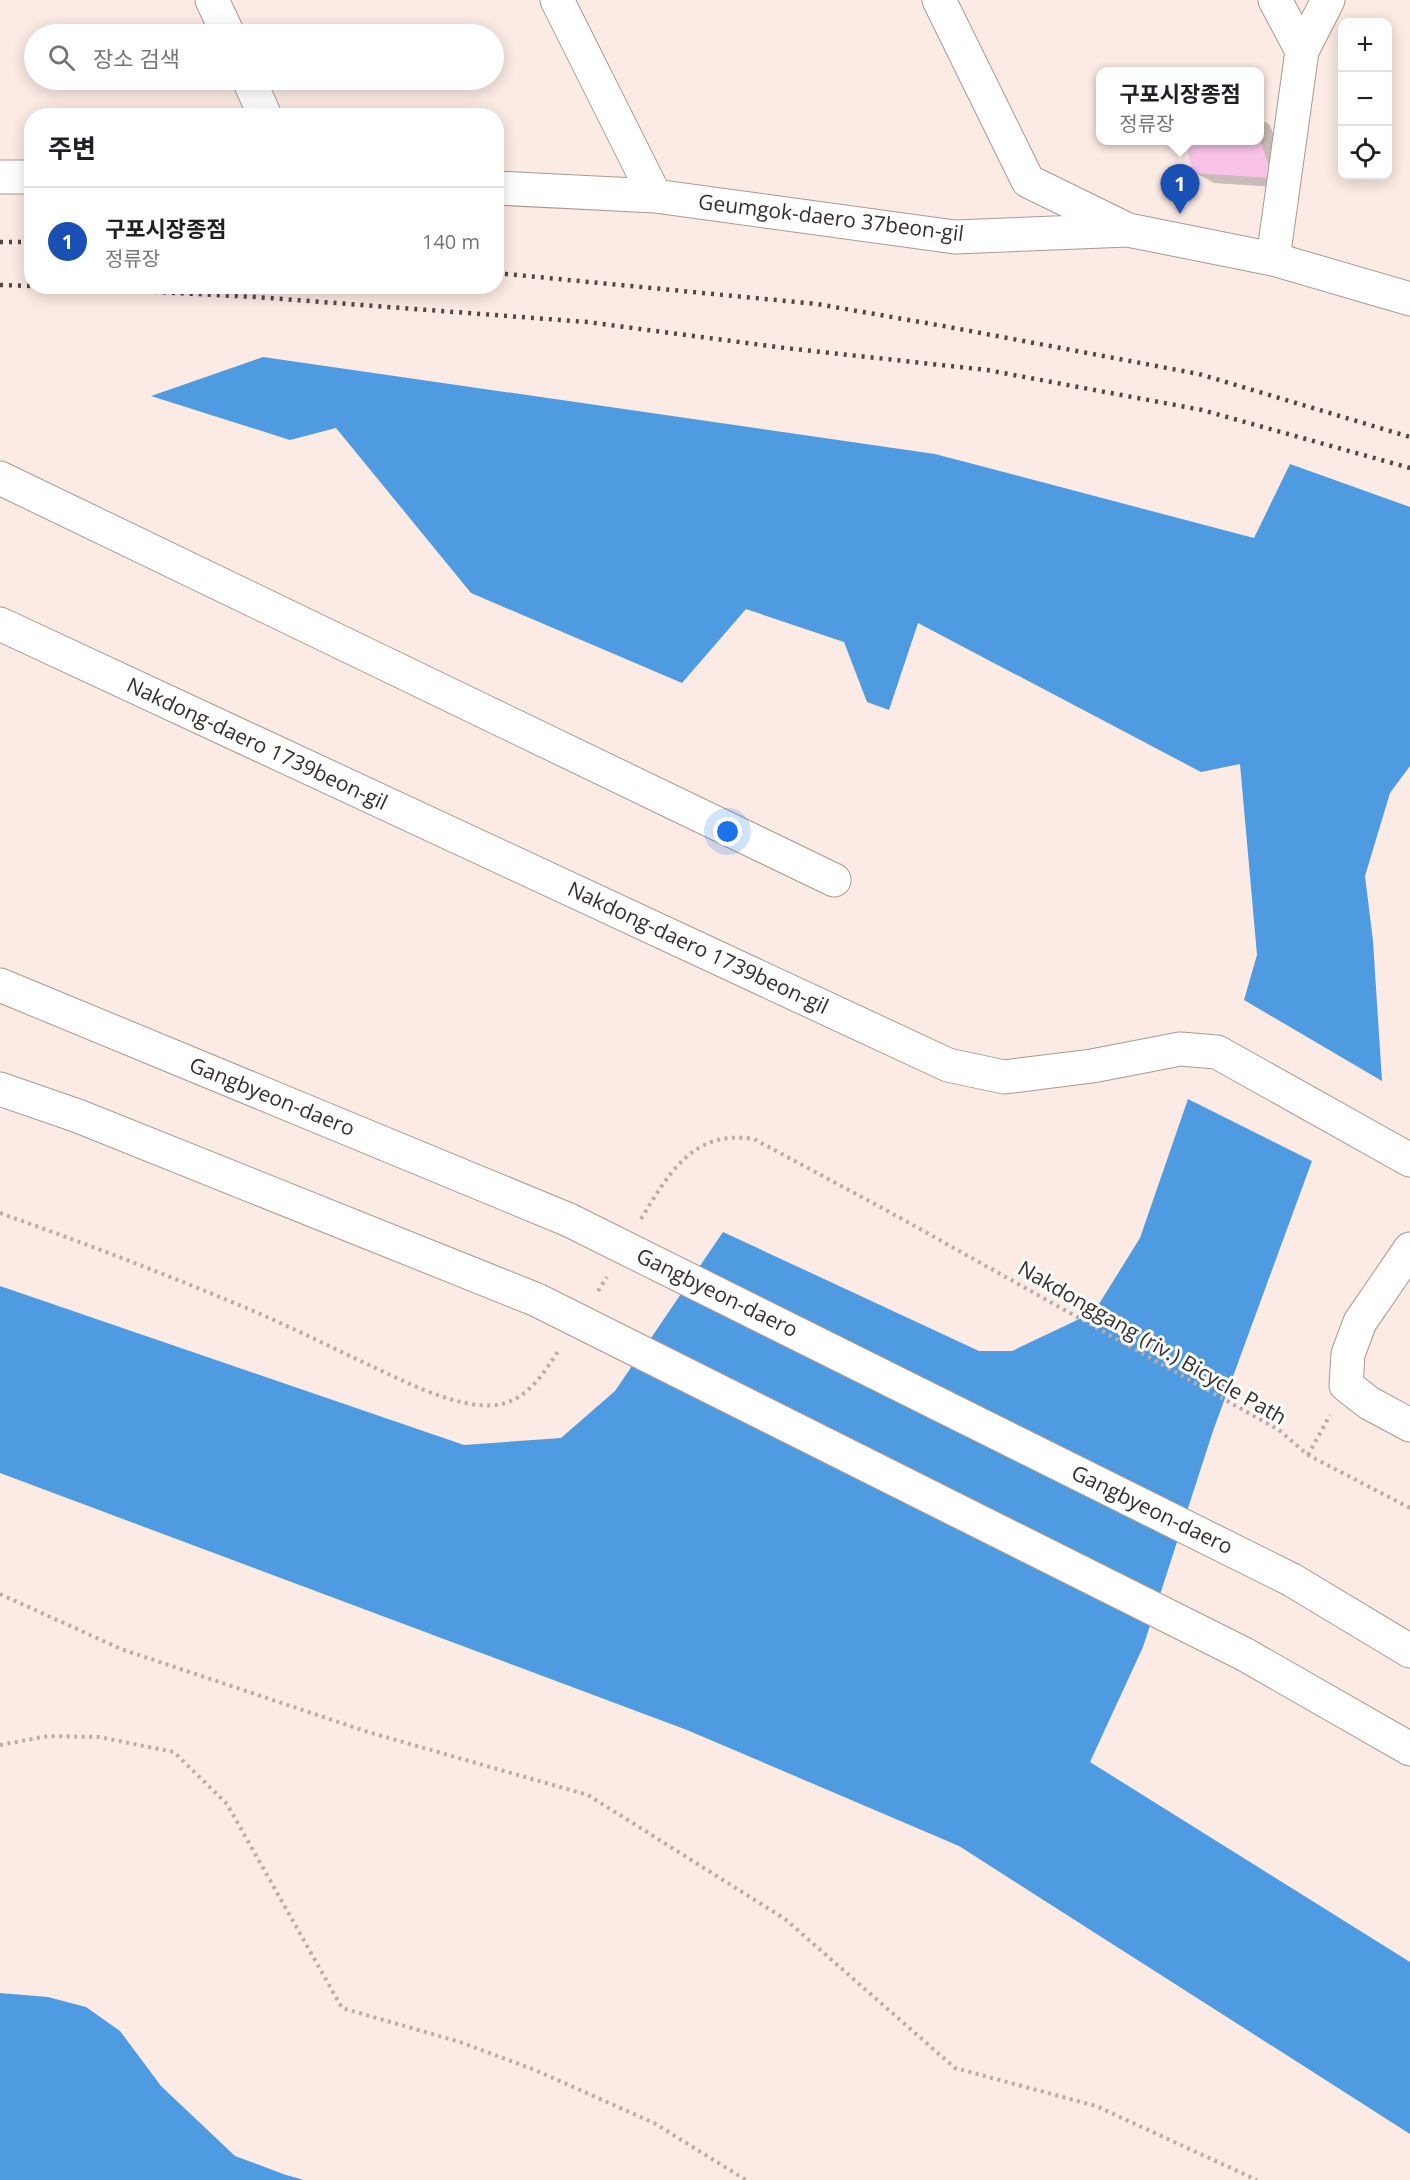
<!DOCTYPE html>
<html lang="ko">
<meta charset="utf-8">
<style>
:root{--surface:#fff;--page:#f2f2f2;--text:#202124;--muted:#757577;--line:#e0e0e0;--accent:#0b8043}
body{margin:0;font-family:"Open Sans","Noto Sans KR",sans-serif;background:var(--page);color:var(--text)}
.controls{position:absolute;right:18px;top:18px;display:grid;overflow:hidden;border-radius:12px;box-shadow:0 3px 15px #0003}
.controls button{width:54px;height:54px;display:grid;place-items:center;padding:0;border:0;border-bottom:2px solid var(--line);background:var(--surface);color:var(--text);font:30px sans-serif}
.you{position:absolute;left:728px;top:832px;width:21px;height:21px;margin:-15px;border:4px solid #fff;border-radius:50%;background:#1a73e8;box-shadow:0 0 0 9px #1a73e833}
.badge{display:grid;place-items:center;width:39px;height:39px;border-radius:50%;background:var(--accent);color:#fff;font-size:20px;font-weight:700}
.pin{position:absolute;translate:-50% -50px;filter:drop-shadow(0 2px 3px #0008)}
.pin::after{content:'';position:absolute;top:32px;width:21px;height:18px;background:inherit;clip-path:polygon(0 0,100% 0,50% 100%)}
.popup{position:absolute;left:1096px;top:67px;width:168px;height:78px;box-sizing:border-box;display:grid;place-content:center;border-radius:12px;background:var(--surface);filter:drop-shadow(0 2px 4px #0005);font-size:20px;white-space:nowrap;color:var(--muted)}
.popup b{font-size:22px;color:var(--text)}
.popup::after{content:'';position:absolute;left:50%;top:100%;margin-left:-12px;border:12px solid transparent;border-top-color:var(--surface)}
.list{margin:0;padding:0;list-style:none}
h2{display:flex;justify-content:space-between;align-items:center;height:78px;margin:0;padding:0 24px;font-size:26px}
h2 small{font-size:20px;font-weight:400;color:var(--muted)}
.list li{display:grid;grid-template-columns:39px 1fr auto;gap:18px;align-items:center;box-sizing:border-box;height:108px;padding:0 24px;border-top:2px solid var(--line)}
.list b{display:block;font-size:22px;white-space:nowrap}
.list p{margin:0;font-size:20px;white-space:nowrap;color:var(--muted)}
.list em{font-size:20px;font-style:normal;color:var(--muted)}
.icon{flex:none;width:33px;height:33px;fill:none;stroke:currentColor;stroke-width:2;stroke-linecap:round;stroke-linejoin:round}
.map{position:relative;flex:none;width:1410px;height:2180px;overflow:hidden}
.search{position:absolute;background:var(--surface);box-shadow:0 3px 15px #0003;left:24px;top:24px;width:480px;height:66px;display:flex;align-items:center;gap:15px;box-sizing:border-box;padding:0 21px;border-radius:33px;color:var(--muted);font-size:22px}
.panel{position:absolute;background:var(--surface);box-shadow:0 3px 15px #0003;left:24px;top:108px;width:480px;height:186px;border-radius:24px}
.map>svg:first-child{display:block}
.water{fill:#4f9be1}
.shadow{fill:#0003}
.building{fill:#f9c3e8}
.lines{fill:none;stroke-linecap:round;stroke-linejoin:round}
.minor-casing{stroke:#aa9993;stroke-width:35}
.highway-casing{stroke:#aa9993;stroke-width:35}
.path{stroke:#bbaca8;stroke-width:4;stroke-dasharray:3 4.5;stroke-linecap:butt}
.minor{stroke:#fff;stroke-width:33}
.highway{stroke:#fff;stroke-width:33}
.rail{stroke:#504745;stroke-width:4.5;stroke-dasharray:3 6;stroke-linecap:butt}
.highway-bridge-casing{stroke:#aa9993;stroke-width:35;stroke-linecap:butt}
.highway-bridge{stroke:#fff;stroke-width:33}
.labels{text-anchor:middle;stroke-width:6;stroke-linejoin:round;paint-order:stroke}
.street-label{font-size:21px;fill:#362f2d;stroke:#fff}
</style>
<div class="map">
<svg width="1410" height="2180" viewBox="0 0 1410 2180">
<rect width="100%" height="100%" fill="#fceae4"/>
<!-- water -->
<path class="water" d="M263,357L935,454L1254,538L1290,464L1410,507V766L1390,793L1365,876L1373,941L1382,1081L1244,1000L1257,955L1240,764L1201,772L918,623L889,710L867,702L844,642L746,609L682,683L471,593L336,428L290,440L151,396Z
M1188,1099L1312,1161L1213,1431L1143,1647L1090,1762L1410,1962V2134L959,1846L687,1730L0,1473V1286L464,1445L561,1438L615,1391L723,1232L979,1351H1012L1094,1312L1140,1238Z
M0,1993L48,1997L86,2007L120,2031L161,2086L235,2156L286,2175L304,2180H0Z"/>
<!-- shadow -->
<path class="shadow" d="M1260,119L1270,125L1292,188L1214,183L1194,172L1260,140Z"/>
<!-- building -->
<path class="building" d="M1185,140H1260L1273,178L1193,173Z"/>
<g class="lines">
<defs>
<path id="minor" d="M212,0L228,34
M557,0L655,196
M939,0L1028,181L1124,228
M1275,0L1302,51
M249,80L265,116
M0,177H32
M496,188L655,196L955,237L1128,230L1273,259L1410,299
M1273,259L1302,51L1328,0
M0,478L834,880
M0,624L948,1065L1004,1077L1092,1066L1180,1049L1217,1052L1410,1160
M1410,1249L1360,1322L1348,1354L1346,1385L1369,1403L1410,1425"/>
<path id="highway" d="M0,985L569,1220
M0,1089L78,1116L537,1300
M1292,1580L1410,1651
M1244,1654L1410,1749"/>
</defs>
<!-- minor casing -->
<use href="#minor" class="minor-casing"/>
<!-- highway casing -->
<use href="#highway" class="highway-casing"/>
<!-- path -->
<path class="path" d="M0,1213C84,1243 168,1275 251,1310C291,1327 331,1347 371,1366C406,1382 457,1409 496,1405C527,1401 543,1374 559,1350
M641,1219C668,1175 692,1129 754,1139L886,1210L1279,1430L1308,1455L1410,1508
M598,1291L607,1277
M1308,1455L1330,1415
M0,1594L121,1649L368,1732L588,1795L785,1919L955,2068L1096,2106L1257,2180
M0,1745L48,1736L99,1737L174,1752L227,1804L342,2008L460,2042L535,2070L654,2123L746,2180"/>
<!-- minor -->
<use href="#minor" class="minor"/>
<!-- highway -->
<use href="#highway" class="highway"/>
<!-- rail -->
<path class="rail" d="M0,242H32
M496,273L817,304L949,327L1199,374L1410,437
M0,285L32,286
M37,286L256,297L587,322L785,348L987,370L1202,410L1410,468"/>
<defs>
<path id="highway-bridge" d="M569,1220L1292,1580
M537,1300L1244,1654"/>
</defs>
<!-- highway-bridge casing -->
<use href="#highway-bridge" class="highway-bridge-casing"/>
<!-- highway-bridge -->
<use href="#highway-bridge" class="highway-bridge"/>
</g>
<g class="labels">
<!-- street labels -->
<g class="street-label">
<text transform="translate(831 218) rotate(7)" y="7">Geumgok-daero 37beon-gil</text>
<text transform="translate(257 744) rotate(25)" y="7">Nakdong-daero 1739beon-gil</text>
<text transform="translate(698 948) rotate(25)" y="7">Nakdong-daero 1739beon-gil</text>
<text transform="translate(272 1097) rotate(22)" y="7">Gangbyeon-daero</text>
<text transform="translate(717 1293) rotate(26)" y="7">Gangbyeon-daero</text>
<text transform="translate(1152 1343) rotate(30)" y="7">Nakdonggang (riv.) Bicycle Path</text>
<text transform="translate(1152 1510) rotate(26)" y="7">Gangbyeon-daero</text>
</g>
</g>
</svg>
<div class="controls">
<button>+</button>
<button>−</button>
<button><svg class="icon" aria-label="locate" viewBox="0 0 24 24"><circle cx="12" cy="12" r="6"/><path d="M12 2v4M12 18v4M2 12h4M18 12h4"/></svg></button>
</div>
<div class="you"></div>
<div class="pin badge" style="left:1180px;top:214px;background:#1a4fb4">1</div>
<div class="popup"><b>구포시장종점</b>정류장</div>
<div class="search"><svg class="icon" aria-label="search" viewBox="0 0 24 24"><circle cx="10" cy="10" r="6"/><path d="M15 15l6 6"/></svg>장소 검색</div>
<section class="panel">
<h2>주변<small></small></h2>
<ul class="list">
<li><span class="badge" style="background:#1a4fb4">1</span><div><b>구포시장종점</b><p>정류장</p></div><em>140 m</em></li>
</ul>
</section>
</div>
